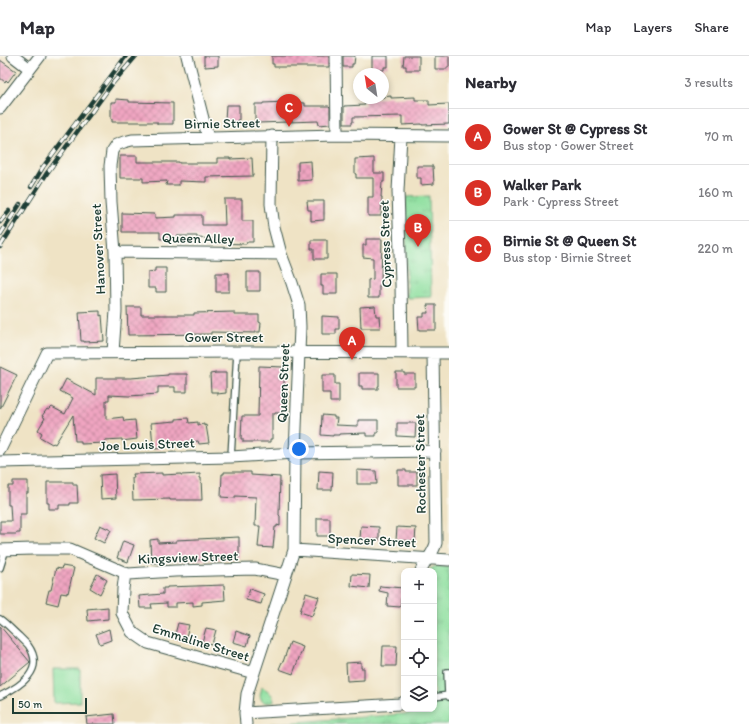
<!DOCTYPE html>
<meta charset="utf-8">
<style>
:root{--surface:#fff;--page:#f7f7f7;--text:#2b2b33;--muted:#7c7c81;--line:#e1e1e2;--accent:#d93025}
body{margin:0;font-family:Itim,sans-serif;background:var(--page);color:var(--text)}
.controls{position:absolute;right:12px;bottom:12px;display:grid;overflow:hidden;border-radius:8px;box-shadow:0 2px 6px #0003}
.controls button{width:36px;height:36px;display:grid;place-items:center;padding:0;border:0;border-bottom:1px solid var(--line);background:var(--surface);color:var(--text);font:20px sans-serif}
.compass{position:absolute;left:353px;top:12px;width:36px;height:36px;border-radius:50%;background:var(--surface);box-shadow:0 2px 6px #0003;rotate:330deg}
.scale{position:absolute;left:12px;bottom:10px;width:75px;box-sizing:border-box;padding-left:4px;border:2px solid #1f3d34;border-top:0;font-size:11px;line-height:14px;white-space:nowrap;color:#1f3d34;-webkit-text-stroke:3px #fdfcf7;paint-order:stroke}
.you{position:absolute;left:299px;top:393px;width:14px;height:14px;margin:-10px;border:3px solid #fff;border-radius:50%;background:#1a73e8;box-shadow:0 0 0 6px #1a73e833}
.badge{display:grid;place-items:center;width:26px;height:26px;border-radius:50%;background:var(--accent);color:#fff;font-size:13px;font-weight:700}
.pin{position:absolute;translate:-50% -33px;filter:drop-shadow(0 1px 2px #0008)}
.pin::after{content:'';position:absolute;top:21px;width:14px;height:12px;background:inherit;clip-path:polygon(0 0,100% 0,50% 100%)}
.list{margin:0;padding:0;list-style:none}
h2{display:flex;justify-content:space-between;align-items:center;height:52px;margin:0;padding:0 16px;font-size:17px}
h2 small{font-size:13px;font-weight:400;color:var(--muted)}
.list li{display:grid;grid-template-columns:26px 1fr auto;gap:12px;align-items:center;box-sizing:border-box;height:56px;padding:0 16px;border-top:1px solid var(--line)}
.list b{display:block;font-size:15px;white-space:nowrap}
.list p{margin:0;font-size:13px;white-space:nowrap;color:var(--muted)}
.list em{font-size:13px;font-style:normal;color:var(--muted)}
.icon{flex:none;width:22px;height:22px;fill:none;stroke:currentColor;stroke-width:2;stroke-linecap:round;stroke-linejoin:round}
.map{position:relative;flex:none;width:449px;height:668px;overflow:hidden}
header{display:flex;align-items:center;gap:24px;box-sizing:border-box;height:56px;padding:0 20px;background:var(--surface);border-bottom:1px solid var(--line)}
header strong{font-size:19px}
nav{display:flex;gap:22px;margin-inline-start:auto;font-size:14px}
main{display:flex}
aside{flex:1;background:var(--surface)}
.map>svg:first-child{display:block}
.grass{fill:#8edf9f;stroke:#568e6a}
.park{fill:url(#park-tufts);stroke:#568e6a}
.building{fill:url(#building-cross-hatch)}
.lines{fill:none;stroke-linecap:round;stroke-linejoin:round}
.service-casing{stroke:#3e564a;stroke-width:8}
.minor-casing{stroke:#3e564a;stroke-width:13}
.service{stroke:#fff;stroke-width:5.5}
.minor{stroke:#fff;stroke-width:11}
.rail-casing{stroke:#1f3d34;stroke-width:4.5}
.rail{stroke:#fdfcf7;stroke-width:3;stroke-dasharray:9;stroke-linecap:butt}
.labels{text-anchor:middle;stroke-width:3;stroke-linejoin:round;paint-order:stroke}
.street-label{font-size:14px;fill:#1f3d34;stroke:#fdfcf7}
</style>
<header>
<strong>Map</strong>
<nav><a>Map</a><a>Layers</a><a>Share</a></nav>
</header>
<main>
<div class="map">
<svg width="449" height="668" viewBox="0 0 449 668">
<defs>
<pattern id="park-tufts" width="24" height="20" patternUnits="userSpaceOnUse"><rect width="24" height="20" fill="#8edf9f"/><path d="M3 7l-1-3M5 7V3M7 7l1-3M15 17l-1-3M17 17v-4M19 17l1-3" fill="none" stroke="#7ac08a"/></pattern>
<pattern id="building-cross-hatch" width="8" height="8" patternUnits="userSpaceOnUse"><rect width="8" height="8" fill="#f0a5c1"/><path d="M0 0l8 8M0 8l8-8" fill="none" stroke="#c2889e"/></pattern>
</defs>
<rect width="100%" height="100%" fill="#fdfcf7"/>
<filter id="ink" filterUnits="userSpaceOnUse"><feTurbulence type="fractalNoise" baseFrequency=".025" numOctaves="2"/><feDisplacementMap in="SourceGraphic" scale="8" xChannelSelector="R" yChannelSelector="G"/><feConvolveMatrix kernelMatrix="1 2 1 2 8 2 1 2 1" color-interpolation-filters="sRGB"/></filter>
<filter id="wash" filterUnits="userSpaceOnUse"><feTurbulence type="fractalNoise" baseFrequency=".012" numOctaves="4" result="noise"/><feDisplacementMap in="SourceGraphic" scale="16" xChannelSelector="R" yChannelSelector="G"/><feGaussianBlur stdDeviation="0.9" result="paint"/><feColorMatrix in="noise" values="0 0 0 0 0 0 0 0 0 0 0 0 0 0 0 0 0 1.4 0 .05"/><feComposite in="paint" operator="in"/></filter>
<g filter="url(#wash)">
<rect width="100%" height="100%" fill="#efe3c5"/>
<!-- grass -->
<path class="grass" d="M53,613H80V646L54,647Z"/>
<!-- park -->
<path class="park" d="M429,140L431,241L407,242L406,141Z
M436,510L449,511V668H271L417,657V653H434V515H428L430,513Z
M262,631C269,635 273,638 274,646L267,647L262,645L260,640Z"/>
<g id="blocks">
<!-- building -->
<path class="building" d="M204,0H218V10L205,11V8H204Z
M272,0H329V11H274V8H272Z
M343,0H355L354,8H352V11H343Z
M372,0H388V11H384V14H372Z
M404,0H419V14H406V10H403Z
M435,0H449V11H447V13H435Z
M0,4L16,15L8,26L6,24L5,26L0,22Z
M391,40V42L415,41V44H429V49L449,48V68L422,69V68L402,69V60L353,61V66H352V68H344V50L365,49V42H383V41Z
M116,43L129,44V46L173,47V68H157V66H112V63H111V46H116Z
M286,46L305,47V50H329L330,51V68L319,69L318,65L258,67L257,65H255V48H263V47Z
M226,49H239V64H237V67H228V64H225Z
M120,100H137V106H179V107H217V102H230V103L252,102L253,120L206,121V126L179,125V129H166L167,125L143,126V122H120Z
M374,102V117H384V126H382L381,141H382L381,160H368V141H373V122H356V118H355V103Z
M311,105L312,124L298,125V106Z
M417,110H433L434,128L421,129V122H417Z
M224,143H242V165H253V186H247L246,188L216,187V183L197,182V180H177L178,182L160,183V176H122V157L155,158V162L176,161V159H202V169H225Z
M307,145H324V164L311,165V154H308Z
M366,183H382L381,229H379V242H368V224L373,223V202L363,201V189H366Z
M311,184H327V203H314V193H311Z
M155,212H166V236H156V232H148V216L155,215Z
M247,216H260V235H247Z
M216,217H229V236H216Z
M321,218H337V238H323V230H321Z
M427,249H436V274H419L418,261H424V257H428Z
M375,250L376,260H379L380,272H361L360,251Z
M127,251H141V259H194V257L234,256V259H259V266L261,267L260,276H255V277L211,276V278L128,279Z
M100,255V260L102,259L104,285L84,286V285H81L79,256Z
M322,260L339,261V273H336V278H322Z
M259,310L284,311V357H275V358H272V383H270V386H243V383H241L242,360H258Z
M0,311L17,319L0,353Z
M396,316H404V318H415V331H396Z
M216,317H226V337L217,338V336H211L210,318Z
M359,317H379V330H378V333H362V330H359Z
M168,318H187V336H175V331H158V338L129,340L109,339V344H106V363L123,361L124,365L135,364L137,383L122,385V383L105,384V387L81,388V385H75L73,359L55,388L53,387L52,388L40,381L42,377L38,374L45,362L42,360L47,353L49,354L52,351L65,358L73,342L60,335L66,323L96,339V322H131L168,319Z
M322,319H335V328H339V346H330V337H322Z
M322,359L334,360V362H337L336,369L358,370V364H378V377H376V380H366V377L339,378V379H333V380L321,379Z
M188,362L189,367L198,366V369L204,368V370L206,369L209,387L199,388L198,385L164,389V392L155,393V389L153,390L151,367L176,365V363Z
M397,367H416L415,381L397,380Z
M357,414L376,415L377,428H357Z
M398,414H406V416H417V429H398Z
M319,415L333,416L332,434H318Z
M224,416H251V419L280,421L279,459L280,460V470L277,469V471H275L273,492L258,491L260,470H255L256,441L235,440V442L221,441L222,418H224Z
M162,417V419L181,418V419L200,418V422H201L202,444H170V443L133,444L132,422H134L133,418Z
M115,418L116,442L101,443L100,419Z
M13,425H28V437H26V458H20V477H16V478H0V465H11L10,449H8V430H13Z
M47,426H73V429H77L78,447H70V449H59V453H49V447H47Z
M317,462H330V480H317Z
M100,469L111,474L104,487L94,482Z
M361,470L379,471V484L360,483Z
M397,471L416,472L415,485L396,484Z
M239,481V502L177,505V502L159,503V507H151L150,484L158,483V487L176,486V484Z
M123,485L134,489L128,506L117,502Z
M62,510L74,512L68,537L67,536V538L61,537L58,549L46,546L49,534H51L56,512L61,513Z
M97,518L107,524L100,538L90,532Z
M352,518L370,519L369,532L351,530Z
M224,529L225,544L202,546V549L193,550V546L176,547V551H167V547L151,548L152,552H140L139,540L163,538V532H167V531Z
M380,530L403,532L400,551L387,550L388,537L379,535Z
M250,533L264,538L261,548L246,544Z
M306,537L319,541L312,560L300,556Z
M108,551V563L88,565L87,553Z
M178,567L189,569L185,585L174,582Z
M0,570L30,606L0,631Z
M206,572L216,574L212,588L202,586Z
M109,573L111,584L100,588L96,578Z
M236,575L250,580L247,590L233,586Z
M290,586L303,591L293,618L279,613L282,606H283Z
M383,590H397L396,610H382Z
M361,606V612H364V624L347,625L346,607Z
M114,658L115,668H87L86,661Z"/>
</g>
</g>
<g filter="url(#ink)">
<use href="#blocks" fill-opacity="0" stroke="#3e564a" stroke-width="1"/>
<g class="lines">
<defs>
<path id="service" d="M231,401L237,296
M0,512L6,493
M0,563C7,568 12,574 19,580C22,583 25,586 28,589C46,614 21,630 0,640
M449,616H447L448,639L449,641
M434,641L449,639"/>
<path id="minor" d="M13,0L30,13
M187,0L208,82
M336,0L337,79
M0,52L40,0
M401,80L398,135L401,228L402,296
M115,196L281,198
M113,296L116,255L115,196L111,146L110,110L112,95L116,89L124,86L132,84L337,79L449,80
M0,394L47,297L245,296L449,297
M0,406L231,401L295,397L435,395
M0,494L33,493H70L128,518L175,515L255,513L286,519
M294,494L449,504
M421,515C425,504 433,499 436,487L433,297
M125,517L123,533L122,557L132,576L148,587L254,617
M245,657L400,648L404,646
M246,668L245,657L247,638L294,494L295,397L300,271L299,249L292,227L281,198L274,171L271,148L272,80"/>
</defs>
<!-- service casing -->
<use href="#service" class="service-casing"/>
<!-- minor casing -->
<use href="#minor" class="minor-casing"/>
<!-- service -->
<use href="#service" class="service"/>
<!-- minor -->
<use href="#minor" class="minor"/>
<defs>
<path id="rail" d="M31,131L43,111L126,0
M0,166L9,155
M0,179L20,148
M0,191L47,117L112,28L136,0"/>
</defs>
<!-- rail casing -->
<use href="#rail" class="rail-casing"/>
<!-- rail -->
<use href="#rail" class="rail"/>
</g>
</g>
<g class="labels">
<!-- street labels -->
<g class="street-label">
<text transform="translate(222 67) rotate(-1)" y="5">Birnie Street</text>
<text transform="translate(198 182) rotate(1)" y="5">Queen Alley</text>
<text transform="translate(385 188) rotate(-92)" y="5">Cypress Street</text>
<text transform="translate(98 193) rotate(-93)" y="5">Hanover Street</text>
<text x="224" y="286">Gower Street</text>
<text transform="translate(283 327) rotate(-88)" y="5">Queen Street</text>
<text transform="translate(147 388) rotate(-2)" y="5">Joe Louis Street</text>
<text transform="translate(420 408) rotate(-91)" y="5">Rochester Street</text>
<text transform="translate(372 484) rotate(3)" y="5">Spencer Street</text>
<text transform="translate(188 501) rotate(-2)" y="5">Kingsview Street</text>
<text transform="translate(201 586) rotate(17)" y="5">Emmaline Street</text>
</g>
</g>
</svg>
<div class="controls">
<button>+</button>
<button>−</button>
<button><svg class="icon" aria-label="locate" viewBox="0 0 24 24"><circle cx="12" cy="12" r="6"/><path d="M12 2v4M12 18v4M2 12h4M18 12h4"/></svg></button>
<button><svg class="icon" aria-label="layers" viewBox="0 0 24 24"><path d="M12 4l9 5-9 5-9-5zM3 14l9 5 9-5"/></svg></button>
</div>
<svg class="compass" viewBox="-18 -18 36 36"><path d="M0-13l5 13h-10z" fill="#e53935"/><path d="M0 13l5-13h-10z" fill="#7c7c81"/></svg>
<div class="scale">50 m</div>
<div class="you"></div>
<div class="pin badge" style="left:352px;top:304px">A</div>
<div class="pin badge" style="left:418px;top:191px">B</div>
<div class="pin badge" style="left:289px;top:71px">C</div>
</div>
<aside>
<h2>Nearby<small>3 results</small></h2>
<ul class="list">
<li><span class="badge">A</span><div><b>Gower St @ Cypress St</b><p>Bus stop · Gower Street</p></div><em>70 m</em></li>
<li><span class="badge">B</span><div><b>Walker Park</b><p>Park · Cypress Street</p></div><em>160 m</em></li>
<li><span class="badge">C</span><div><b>Birnie St @ Queen St</b><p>Bus stop · Birnie Street</p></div><em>220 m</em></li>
</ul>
</aside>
</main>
